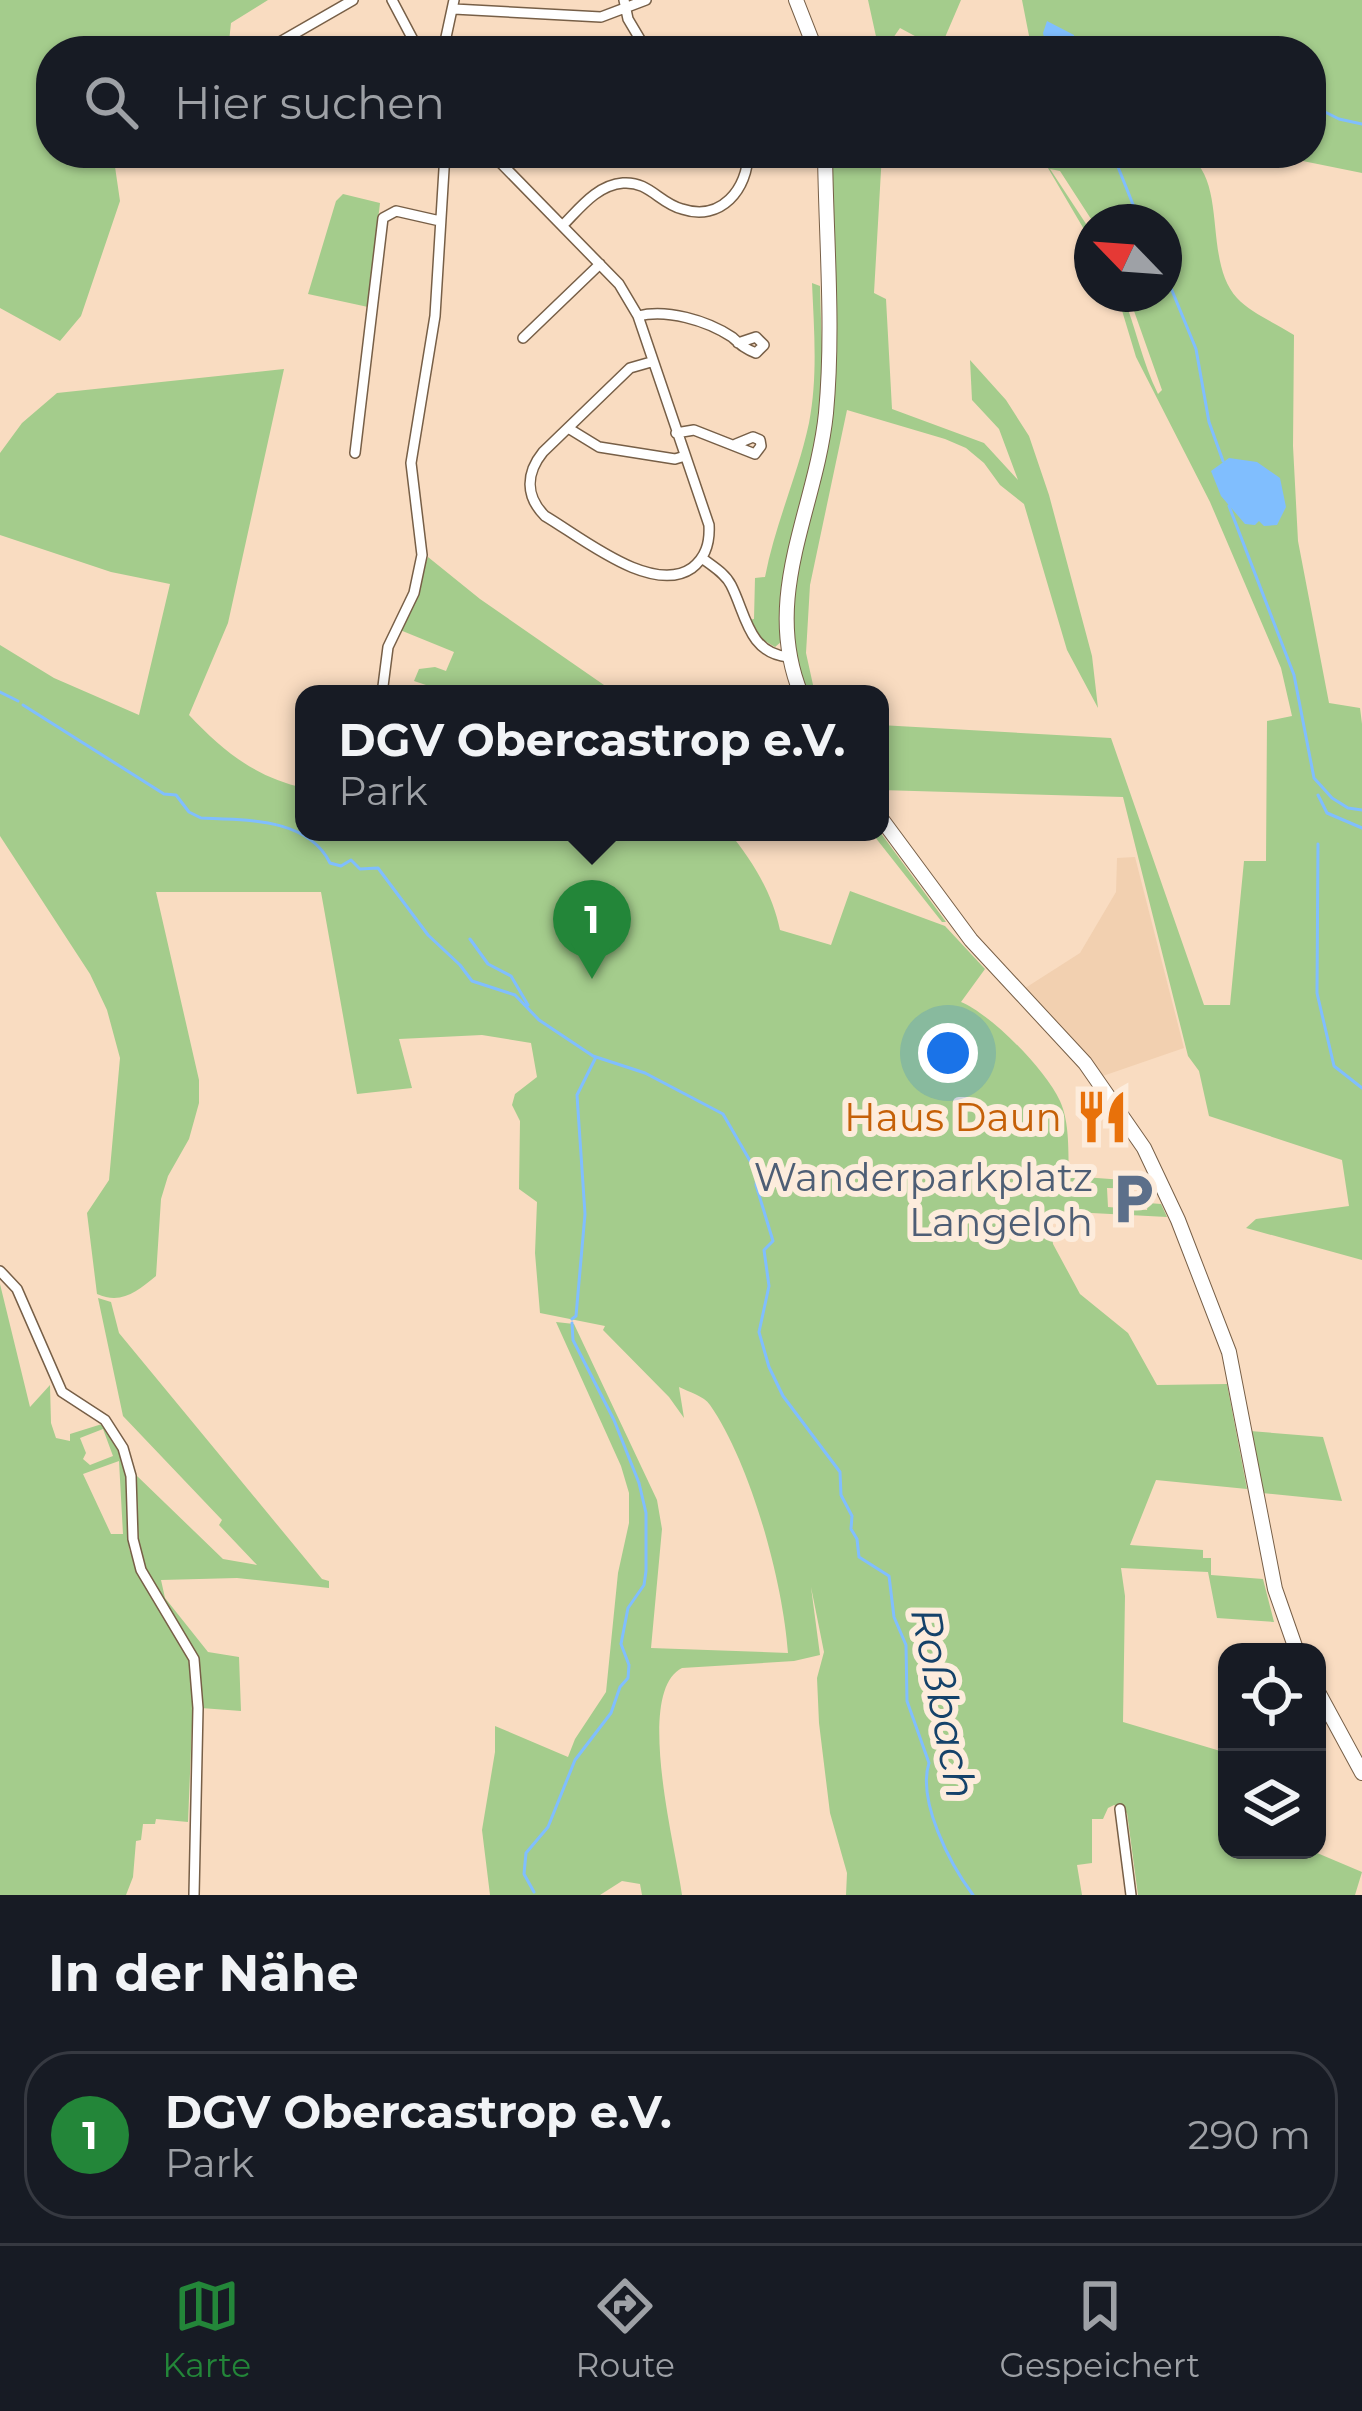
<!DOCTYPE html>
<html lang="de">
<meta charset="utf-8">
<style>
:root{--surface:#171b24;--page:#20242c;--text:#f1f3f6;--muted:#9ea1a6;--line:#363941;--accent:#238639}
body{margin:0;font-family:Montserrat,sans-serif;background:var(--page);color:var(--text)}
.controls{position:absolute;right:36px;bottom:36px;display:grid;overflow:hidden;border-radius:24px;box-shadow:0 3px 9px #0004}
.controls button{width:108px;height:108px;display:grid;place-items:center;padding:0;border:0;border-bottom:3px solid var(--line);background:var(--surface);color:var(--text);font:60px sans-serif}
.compass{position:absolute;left:1074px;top:204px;width:108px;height:108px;border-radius:50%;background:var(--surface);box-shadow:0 3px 9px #0004;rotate:295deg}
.you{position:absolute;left:948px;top:1053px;width:42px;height:42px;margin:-30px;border:9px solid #fff;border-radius:50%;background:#1a73e8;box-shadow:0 0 0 18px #1a73e833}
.badge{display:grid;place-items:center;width:78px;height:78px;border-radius:50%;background:var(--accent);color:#fff;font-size:39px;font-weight:700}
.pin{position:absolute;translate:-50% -99px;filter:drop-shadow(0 3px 6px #0008)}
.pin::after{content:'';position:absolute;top:63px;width:42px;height:36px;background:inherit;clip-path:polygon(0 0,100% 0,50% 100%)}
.popup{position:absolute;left:295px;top:685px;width:594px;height:156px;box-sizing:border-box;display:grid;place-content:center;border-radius:24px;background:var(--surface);filter:drop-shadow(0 3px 9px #0005);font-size:39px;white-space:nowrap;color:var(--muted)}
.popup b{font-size:45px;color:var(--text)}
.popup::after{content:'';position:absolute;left:50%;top:100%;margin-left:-24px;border:24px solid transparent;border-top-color:var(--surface)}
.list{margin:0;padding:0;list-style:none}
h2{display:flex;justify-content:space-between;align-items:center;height:156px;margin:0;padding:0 48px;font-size:51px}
h2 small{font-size:39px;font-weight:400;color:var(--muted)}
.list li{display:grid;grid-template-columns:78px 1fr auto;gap:36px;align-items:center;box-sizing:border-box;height:168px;margin:0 24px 24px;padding:0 24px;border:3px solid var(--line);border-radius:48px}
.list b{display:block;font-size:45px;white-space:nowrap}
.list p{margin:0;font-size:39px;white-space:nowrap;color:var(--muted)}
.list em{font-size:39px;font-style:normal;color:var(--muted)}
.icon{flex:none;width:66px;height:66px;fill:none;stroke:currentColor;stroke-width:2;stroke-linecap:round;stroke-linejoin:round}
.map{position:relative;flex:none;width:1362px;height:1895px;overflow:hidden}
.search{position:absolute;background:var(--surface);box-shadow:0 3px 9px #0004;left:36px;right:36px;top:36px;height:132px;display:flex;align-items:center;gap:30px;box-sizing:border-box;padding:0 42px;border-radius:48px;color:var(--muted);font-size:45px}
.sheet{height:348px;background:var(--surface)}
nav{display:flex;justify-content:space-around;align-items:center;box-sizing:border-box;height:168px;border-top:3px solid var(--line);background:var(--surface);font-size:33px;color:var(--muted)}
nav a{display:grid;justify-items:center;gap:6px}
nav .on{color:var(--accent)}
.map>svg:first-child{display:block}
.built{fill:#f2d0b0}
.green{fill:#a4cc8c;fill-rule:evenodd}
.water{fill:#80befe}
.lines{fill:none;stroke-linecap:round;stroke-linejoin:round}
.stream{stroke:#80befe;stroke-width:3}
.minor-casing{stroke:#775f47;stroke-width:12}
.secondary-casing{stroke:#775f47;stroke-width:16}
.minor{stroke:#fff;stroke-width:9}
.secondary{stroke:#fff;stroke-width:14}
.labels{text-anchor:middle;stroke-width:12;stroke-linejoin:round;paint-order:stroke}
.food-label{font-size:39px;fill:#c56008;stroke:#fdecdc;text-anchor:end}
.service-label{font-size:39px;fill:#4e5e75;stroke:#fdecdc;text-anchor:end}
.water-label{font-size:42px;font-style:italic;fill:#15426a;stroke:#fdecdc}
</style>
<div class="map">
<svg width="1362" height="1895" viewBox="0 0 1362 1895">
<rect width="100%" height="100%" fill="#f9dcc1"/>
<!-- built -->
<path class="built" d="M1135,857L1184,1048L1097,1078L1019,992L1080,953L1116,892L1117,858Z"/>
<!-- green -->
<path class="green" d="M0,0H268L231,23L228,51H51V153H113L120,201L81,316L60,341L0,308Z
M868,0H961L943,42L932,36L926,42L900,28L884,51H865L877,41Z
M1022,0H1362V173L1283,157L1231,153H1311V51H1032Z
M830,153H882L874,293L886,299L892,409L984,443L1018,480L999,429L972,400L970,360L1006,400L1029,436L1049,495L1092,656L1098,708L1067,650L1024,504L1000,485L984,463L966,448L945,439L847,410L810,585L806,653L815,694H807L794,652L791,592L826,451Z
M993,153H1221L1189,156C1228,183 1203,261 1237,298C1251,313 1277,324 1294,335L1293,446L1298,541L1329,703L1360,708L1362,724V1260L1246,1228L1256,1219L1349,1206L1342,1160L1209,1116L1199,1071L1188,1056L1123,797L880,790V725L1111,738L1204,1005H1230L1244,861H1266L1267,721L1292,716L1281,668L1210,502L1136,357L1117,294H1122C1136,327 1142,362 1158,394L1162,390L1128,294H1164V222H1093L1060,171L1050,169L1092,233V243L1048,168Z
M343,194L380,203L368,307L308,294L336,201Z
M812,283L820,286C821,338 826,390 816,442C803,508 772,574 781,642L775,647L763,640L748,620L754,619L755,578L765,577C775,524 798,475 809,423C818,377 814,329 812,283Z
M284,369L228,623L189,715C223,751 255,777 304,788V832H729C753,862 772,892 780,930L831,945L850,891L945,926L985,969L961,1002C992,1015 1045,1069 1060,1101C1070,1123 1068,1152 1069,1176L1152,1182L1155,1196L1148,1195L1147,1189L1107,1188L1108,1207L1147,1210L1148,1203L1161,1204L1167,1217L1054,1211L1050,1217L1053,1244L1080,1294L1128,1333L1157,1385L1227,1384L1247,1489L1156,1480L1130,1545L1203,1550V1558H1211V1575L1263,1579L1274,1622L1217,1618L1208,1572L1121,1568L1125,1596L1123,1722L1227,1753V1850H1310L1362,1872L1355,1895H1138L1127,1813L1114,1805L1108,1808L1103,1819H1092V1863L1077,1865L1082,1895H846L847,1873L830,1813L819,1723L817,1678L824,1652L811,1587L820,1655L794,1661L682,1668C634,1692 676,1848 682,1895H642L640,1884L622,1881L600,1895H490L482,1830L495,1752V1726L568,1757L575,1739L606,1692L618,1573L629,1523V1493L621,1466L556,1322L574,1324L657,1500L662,1529L651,1648L788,1653C783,1582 751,1464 710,1405C704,1396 689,1392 679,1387L684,1418L669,1397L603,1330L605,1326L540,1313L535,1253L537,1202L519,1189L520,1121L512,1105L515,1094L537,1077L531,1043L482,1035L399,1039L412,1088L357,1094L321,892H156L199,1080V1103L189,1139L168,1176L161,1199L156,1276C137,1291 122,1305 97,1294L87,1213L109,1180L120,1058L107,1010L90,974L0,836V645L54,678L139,715L170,584L111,572L0,535V453L22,423L57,393Z
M428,557L480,599L617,694H453L414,681L419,669L435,667L446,671L454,652L400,630Z
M871,832H880L946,922H942Z
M0,1284L30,1407L50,1385L51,1423L56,1438L70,1441V1434L102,1424L117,1444L127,1475L129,1549L154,1603L187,1651L194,1677L188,1822L156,1819L155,1824H143L141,1840L136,1841L133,1877L126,1895H0ZM103,1429L113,1456L90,1465L83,1459L86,1453L80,1438ZM119,1461L123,1534H111L83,1474Z
M98,1298L111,1302L119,1333L322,1579L329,1581V1588L237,1578L161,1580L165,1598L208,1652L239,1657L241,1711L201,1708C199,1658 172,1630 152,1586C135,1550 137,1514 136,1475L223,1559L257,1565L219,1525L222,1520L123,1416Z
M1250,1431L1323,1437L1342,1501L1262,1493Z"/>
<!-- water -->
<path class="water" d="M1047,21L1074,35V51H1047L1043,33Z
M1229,458L1257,462L1280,478L1286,507L1277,525L1264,526L1259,521L1255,525L1245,524L1221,496L1211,471Z"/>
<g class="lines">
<!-- stream -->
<path class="stream" d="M1311,105L1339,119L1362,124
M1082,153L1081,159L1114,157L1140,222
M1164,271L1196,349L1209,422L1223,461
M1229,506L1294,675L1314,778L1332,798L1348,808L1362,810
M0,692L18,701
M23,705L164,794L176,795L189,812L201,818C247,820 308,818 330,863L341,866L351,860L360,869L378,868L428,935L460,965L472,981L515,995L539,1020L593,1056L645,1073L723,1114L757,1173L756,1185L773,1241L764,1250L769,1286L759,1332L769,1367L783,1396L840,1472L841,1495L852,1516L851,1529L857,1539L859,1557L889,1576L894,1617L906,1645L907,1701L929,1763C917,1801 950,1864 973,1895
M1318,795L1327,813L1362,828
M1318,844L1317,993L1334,1066L1362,1088
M470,939L488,964L511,976L528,1005
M572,1319L576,1316L585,1214L577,1095L595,1059
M534,1892L524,1874L526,1853L548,1827L575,1760L611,1713L620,1687L628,1678L629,1665L621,1644L628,1608L644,1585L646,1571V1513L639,1483L614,1420L573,1340L572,1323"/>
<defs>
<path id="minor" d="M392,0L419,51
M624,0L628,19L647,51
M454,9L601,17L646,0
M272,51L280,42L353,0
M443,51L454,0
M491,153L619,284L638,316L709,525C710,543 706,557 692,568C652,596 581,537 545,516C525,496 526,473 543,452L630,368L651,362
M153,158L159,153
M563,225C580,208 597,185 623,183C649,181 659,203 682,209C721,222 748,189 748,153
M638,316C667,309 706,320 732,337C740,344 745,349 756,353L764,345L756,337L738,343
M523,338L600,264
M568,428L599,447L675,459L685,456
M676,433L694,430L755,454L761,446L760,440L753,437L736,444
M355,453L383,218L396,211L440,221
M702,558C712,566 725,573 731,585C746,614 748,653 788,657
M382,694L388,647L414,593L422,555L411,463L435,316L445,153
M0,1271L17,1289L62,1392L105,1420L123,1448L131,1476L133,1539L141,1570L194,1659L198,1708L194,1895
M1120,1809L1131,1895"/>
<path id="secondary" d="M796,0L816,51
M801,694C761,596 816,510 826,413C834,327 826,239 825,153
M880,817L971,940L1085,1063L1144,1148L1178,1220L1229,1352L1275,1589L1297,1652
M1317,1690L1362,1773"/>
</defs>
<!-- minor casing -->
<use href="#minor" class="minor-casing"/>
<!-- secondary casing -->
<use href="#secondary" class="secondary-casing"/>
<!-- minor -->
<use href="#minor" class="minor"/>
<!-- secondary -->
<use href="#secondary" class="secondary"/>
</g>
<!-- icons -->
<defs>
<symbol id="restaurant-bare" viewBox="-9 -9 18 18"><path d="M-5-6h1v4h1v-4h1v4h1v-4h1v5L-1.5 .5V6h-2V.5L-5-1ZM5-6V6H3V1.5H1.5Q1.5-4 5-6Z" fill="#e8710a" stroke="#fdecdc" stroke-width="2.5" paint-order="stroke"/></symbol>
<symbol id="parking-bare" viewBox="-9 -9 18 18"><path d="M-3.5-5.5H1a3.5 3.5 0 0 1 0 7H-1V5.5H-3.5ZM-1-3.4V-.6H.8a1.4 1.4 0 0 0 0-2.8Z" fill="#5c6f8a" stroke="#fdecdc" stroke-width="2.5" paint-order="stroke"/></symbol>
</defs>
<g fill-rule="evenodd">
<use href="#restaurant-bare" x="1064" y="1079" width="76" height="76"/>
<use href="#parking-bare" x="1095" y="1161" width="76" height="76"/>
</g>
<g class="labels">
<!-- food labels -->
<g class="food-label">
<text x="1062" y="1131">Haus Daun</text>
</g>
<!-- service labels -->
<g class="service-label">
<text x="1093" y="1191">Wanderparkplatz<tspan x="1093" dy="45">Langeloh</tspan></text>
</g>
<!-- water labels -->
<g class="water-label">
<text transform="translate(944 1703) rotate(79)" y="15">Roßbach</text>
</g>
</g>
</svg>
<div class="controls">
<button><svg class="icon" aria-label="locate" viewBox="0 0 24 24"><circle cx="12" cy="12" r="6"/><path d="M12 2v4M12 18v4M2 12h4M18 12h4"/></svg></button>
<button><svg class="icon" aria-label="layers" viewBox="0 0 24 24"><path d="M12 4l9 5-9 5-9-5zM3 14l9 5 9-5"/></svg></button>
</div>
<svg class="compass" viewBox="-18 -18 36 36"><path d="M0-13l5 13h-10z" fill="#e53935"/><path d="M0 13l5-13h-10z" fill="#9ea1a6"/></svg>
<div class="you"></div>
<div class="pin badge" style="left:592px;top:979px">1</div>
<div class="popup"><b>DGV Obercastrop e.V.</b>Park</div>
<div class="search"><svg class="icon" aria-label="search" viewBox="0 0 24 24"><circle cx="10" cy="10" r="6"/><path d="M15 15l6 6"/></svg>Hier suchen</div>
</div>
<section class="sheet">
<h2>In der Nähe<small></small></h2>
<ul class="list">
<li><span class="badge">1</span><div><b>DGV Obercastrop e.V.</b><p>Park</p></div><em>290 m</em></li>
</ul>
</section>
<nav>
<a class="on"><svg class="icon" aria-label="map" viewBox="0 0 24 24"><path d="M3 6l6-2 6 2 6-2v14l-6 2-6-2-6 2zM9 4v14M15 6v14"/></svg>Karte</a>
<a><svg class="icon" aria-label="directions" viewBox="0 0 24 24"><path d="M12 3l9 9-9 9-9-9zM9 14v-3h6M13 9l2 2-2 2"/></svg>Route</a>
<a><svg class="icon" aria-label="saved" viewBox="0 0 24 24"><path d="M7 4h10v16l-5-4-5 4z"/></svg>Gespeichert</a>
</nav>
